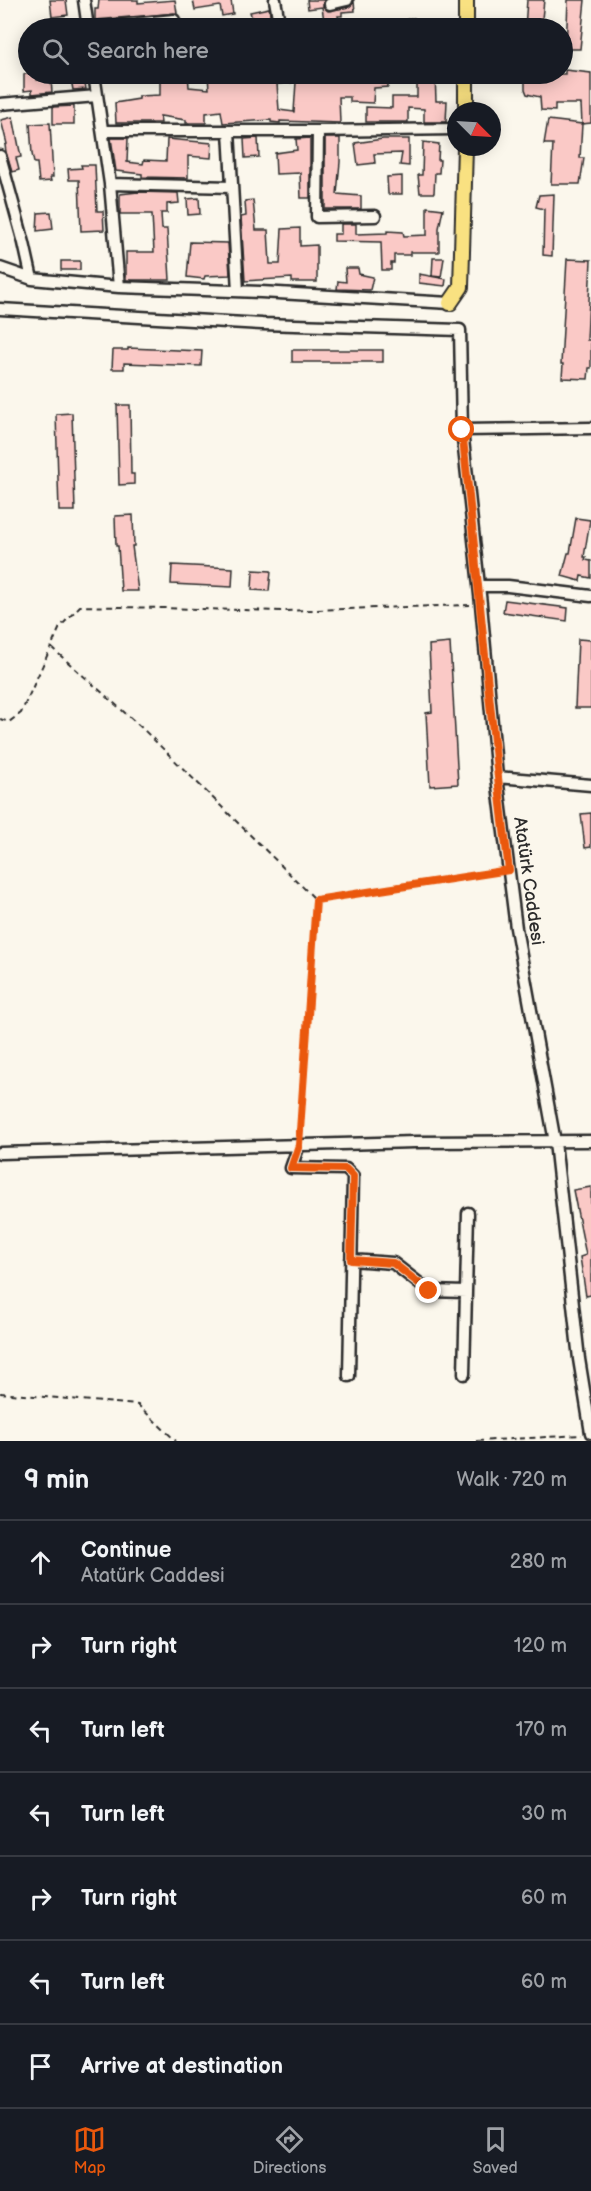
<!DOCTYPE html>
<meta charset="utf-8">
<style>
:root{--surface:#171b24;--page:#20242c;--text:#f1f3f6;--muted:#9ea1a6;--line:#363941;--accent:#ea580c}
body{margin:0;font-family:"Balsamiq Sans",sans-serif;background:var(--page);color:var(--text)}
.compass{position:absolute;left:447px;top:102px;width:54px;height:54px;border-radius:50%;background:var(--surface);box-shadow:0 3px 15px #0003;rotate:114deg}
.stop{position:absolute;width:18px;height:18px;margin:-14px;border:4px solid #ea580c;border-radius:50%;background:#fff}
.stop.end{background:#ea580c;border-color:#fff;box-shadow:0 2px 6px #0008}
.list{margin:0;padding:0;list-style:none}
h2{display:flex;justify-content:space-between;align-items:center;height:78px;margin:0;padding:0 24px;font-size:26px}
h2 small{font-size:20px;font-weight:400;color:var(--muted)}
.list li{display:grid;grid-template-columns:39px 1fr auto;gap:18px;align-items:center;box-sizing:border-box;height:84px;padding:0 24px;border-top:2px solid var(--line)}
.list b{display:block;font-size:22px;white-space:nowrap}
.list p{margin:0;font-size:20px;white-space:nowrap;color:var(--muted)}
.list em{font-size:20px;font-style:normal;color:var(--muted)}
.icon{flex:none;width:33px;height:33px;fill:none;stroke:currentColor;stroke-width:2;stroke-linecap:round;stroke-linejoin:round}
.map{position:relative;flex:none;width:591px;height:1441px;overflow:hidden}
.search{position:absolute;background:var(--surface);box-shadow:0 3px 15px #0003;left:18px;right:18px;top:18px;height:66px;display:flex;align-items:center;gap:15px;box-sizing:border-box;padding:0 21px;border-radius:33px;color:var(--muted);font-size:22px}
.sheet{height:666px;background:var(--surface)}
nav{display:flex;justify-content:space-around;align-items:center;box-sizing:border-box;height:84px;border-top:2px solid var(--line);background:var(--surface);font-size:16px;color:var(--muted)}
nav a{display:grid;justify-items:center;gap:3px}
nav .on{color:var(--accent)}
.map>svg:first-child{display:block}
.building{fill:#fac9c6;stroke:#2b2b2b;stroke-width:1.5;fill-rule:evenodd}
.lines{fill:none;stroke-linecap:round;stroke-linejoin:round}
.minor-casing{stroke:#2b2b2b;stroke-width:15}
.major-casing{stroke:#2b2b2b;stroke-width:18}
.path{stroke:#2b2b2b;stroke-width:2;stroke-dasharray:6 4.5;stroke-linecap:butt}
.minor{stroke:#fbf7ec;stroke-width:10}
.major{stroke:#f9e181;stroke-width:14}
.route{stroke:#ea580c;stroke-width:8}
.labels{text-anchor:middle;stroke-width:4.5;stroke-linejoin:round;paint-order:stroke}
.street-label{font-size:18px;fill:#2b2b2b;stroke:#fbf7ec}
</style>
<div class="map">
<svg width="591" height="1441" viewBox="0 0 591 1441">
<rect width="100%" height="100%" fill="#fbf7ec"/>
<filter id="ink" filterUnits="userSpaceOnUse"><feTurbulence type="fractalNoise" baseFrequency=".0167" numOctaves="2"/><feDisplacementMap in="SourceGraphic" scale="12" xChannelSelector="R" yChannelSelector="G"/><feConvolveMatrix kernelMatrix="1 2 1 2 8 2 1 2 1" color-interpolation-filters="sRGB"/></filter>
<g filter="url(#ink)">
<!-- building -->
<path class="building" d="M50,0H66L68,15L52,17Z
M99,0H138V3L175,0L177,13L95,20V9H98Z
M193,0H231L233,14L222,16L220,6L195,10Z
M307,0H324L323,6L328,11L349,7L354,2L355,11L342,12V16H338L340,28H325L322,7L308,9Z
M527,0H544L541,28H525Z
M568,0H585L580,49H566Z
M269,8L272,26L262,28H221V24L252,18L250,12Z
M414,18L416,28H381V25Z
M565,70L591,73V123L582,124L581,104H555V111L541,110L540,97L527,94L525,89V77H528V74H565Z
M24,74H37V80H51L52,92L32,94V90L24,91Z
M70,74H79L80,79H84L86,89L73,90Z
M160,74H188L189,87L209,89L208,76L234,74H355V79H374V74H387L388,87L374,88L373,103L350,102V97H339L340,123L280,121V123L271,122V120L223,123L221,111L206,113V123H186V120L160,116L161,123H116L115,103L139,99V96L160,95ZM296,82L294,112L279,110L277,84Z
M417,74H435L436,101H447L446,122H424V109L408,108V122H366V107L392,108V97H417Z
M74,106V124H53V107Z
M13,117L21,157L16,158L19,170L12,172L6,152L5,145L7,144L1,120Z
M548,120L582,124L580,158H584L580,184H551L553,144H544Z
M50,123L53,177H50L51,181L39,182L37,163H34L32,154L30,124Z
M111,138H128L127,162L143,164L144,160L166,161L167,139L212,143L211,158L188,156V178L142,177V174L116,171Z
M258,138L259,157L245,158L244,139Z
M310,138V198H301L300,173L276,174L275,153L297,150L296,139Z
M325,138H340V162L337,194L361,196V209H325Z
M383,139H409V166L400,165L402,153L374,154L375,163L358,165L355,143Z
M423,142L439,144L438,160H440L439,173H435L434,193H420L418,175H422Z
M81,165H95L97,211H103L104,230L81,231L79,180H69L68,169L82,168Z
M402,176V194H388L387,177Z
M138,192L178,193L179,203L167,204V213H161L162,229H167L170,280H126V252H154L152,214H120V194Z
M554,194L552,256L543,255L544,209L536,207L539,195Z
M199,198L200,214L188,215L187,199Z
M253,200L256,230H268L270,264H280L282,229L300,228V246L317,245V282H292V278L245,281L241,217L246,216L245,201Z
M427,207L443,209L439,228V252H410V255H394V263H391V270H382L381,242L334,241V234H341V224H356V234L387,233V231L403,232L404,236L427,235Z
M51,212L53,229L37,231L38,213Z
M190,242L228,243L230,275L205,276L204,279L187,277Z
M433,258H444L441,277L432,276Z
M567,259L591,260L587,340H591V368H589L588,379L562,378L563,364H561Z
M61,261H80V270H61Z
M345,268H358L359,274L373,277L370,290L337,289L338,281L346,282Z
M419,274L446,279L445,286L419,283Z
M128,348L202,351L201,366L124,363V369H112L113,350H128Z
M292,350H383V362H292Z
M117,405H130L131,474H134V484L119,485Z
M72,413L75,511H59L56,414Z
M133,515L134,546H132L138,591H121L118,546H116L115,516Z
M576,518L590,520L584,557H586L585,560L591,561V578L581,576L580,581L562,576L568,553H570Z
M172,565L233,568L232,587L171,584Z
M253,570L271,571L269,591L252,590Z
M505,600L568,608L567,621L503,612Z
M578,639L591,640V708H575Z
M450,643L458,784L430,786L426,713L432,712L429,645Z
M591,813V847L585,848L581,814Z
M591,1187V1295L586,1296L580,1257L586,1255L573,1190Z"/>
<g class="lines">
<defs>
<path id="minor" d="M84,0L88,28
M275,0L280,28
M330,4L347,0
M94,28L174,20
M94,74L110,184L119,287
M0,104L97,96
M103,131H318L456,129
M229,131L238,291
M318,131L317,217L375,216
M0,156L24,243L32,279
M110,184L232,187
M0,268L32,279L119,287L261,292L450,303
M0,309L262,324L460,330L462,430L481,604L497,777L516,928L555,1142L579,1359L591,1433
M462,430L591,428
M479,586H508L591,596
M497,777L591,785
M299,1145L291,1168L346,1169L353,1176L349,1376
M0,1153L415,1142L591,1141
M351,1260L393,1263L429,1291L466,1292L468,1213
M464,1374L466,1292"/>
<path id="major" d="M466,0V28
M466,111V74
M450,303L461,287L465,147"/>
</defs>
<!-- minor casing -->
<use href="#minor" class="minor-casing"/>
<!-- major casing -->
<use href="#major" class="major-casing"/>
<!-- path -->
<path class="path" d="M470,605L282,611L80,606L60,627L51,647L143,729L316,900L498,871
M0,719L9,722L21,713L51,647
M300,1136L316,900
M0,1393L138,1405L176,1441
M477,1441L582,1435"/>
<!-- minor -->
<use href="#minor" class="minor"/>
<!-- major -->
<use href="#major" class="major"/>
</g>
</g>
<g class="lines" filter="url(#ink)">
<!-- route -->
<path class="route" d="M429,1291L393,1263L351,1260L353,1176L346,1169L291,1168L299,1145L316,900L509,870C490,723 478,576 462,430"/>
</g>
<g class="labels">
<!-- street labels -->
<g class="street-label">
<text transform="translate(529 881) rotate(82)" y="6">Atatürk Caddesi</text>
</g>
</g>
</svg>
<svg class="compass" viewBox="-18 -18 36 36"><path d="M0-13l5 13h-10z" fill="#e53935"/><path d="M0 13l5-13h-10z" fill="#9ea1a6"/></svg>
<div class="stop" style="left:462px;top:430px"></div>
<div class="stop end" style="left:429px;top:1291px"></div>
<div class="search"><svg class="icon" aria-label="search" viewBox="0 0 24 24"><circle cx="10" cy="10" r="6"/><path d="M15 15l6 6"/></svg>Search here</div>
</div>
<section class="sheet">
<h2>9 min<small>Walk · 720 m</small></h2>
<ul class="list">
<li><svg class="icon" aria-label="ahead" viewBox="0 0 24 24"><path d="M12 20V5M6 11l6-6 6 6"/></svg><div><b>Continue</b><p>Atatürk Caddesi</p></div><em>280 m</em></li>
<li><svg class="icon" aria-label="right" viewBox="0 0 24 24"><path d="M7 20v-9h11M14 6l5 5-5 5"/></svg><div><b>Turn right</b></div><em>120 m</em></li>
<li><svg class="icon" aria-label="left" viewBox="0 0 24 24"><path d="M17 20v-9H6M10 6l-5 5 5 5"/></svg><div><b>Turn left</b></div><em>170 m</em></li>
<li><svg class="icon" aria-label="left" viewBox="0 0 24 24"><path d="M17 20v-9H6M10 6l-5 5 5 5"/></svg><div><b>Turn left</b></div><em>30 m</em></li>
<li><svg class="icon" aria-label="right" viewBox="0 0 24 24"><path d="M7 20v-9h11M14 6l5 5-5 5"/></svg><div><b>Turn right</b></div><em>60 m</em></li>
<li><svg class="icon" aria-label="left" viewBox="0 0 24 24"><path d="M17 20v-9H6M10 6l-5 5 5 5"/></svg><div><b>Turn left</b></div><em>60 m</em></li>
<li><svg class="icon" aria-label="arrive" viewBox="0 0 24 24"><path d="M6 21V4h12l-3 4 3 4H6"/></svg><div><b>Arrive at destination</b></div></li>
</ul>
</section>
<nav>
<a class="on"><svg class="icon" aria-label="map" viewBox="0 0 24 24"><path d="M3 6l6-2 6 2 6-2v14l-6 2-6-2-6 2zM9 4v14M15 6v14"/></svg>Map</a>
<a><svg class="icon" aria-label="directions" viewBox="0 0 24 24"><path d="M12 3l9 9-9 9-9-9zM9 14v-3h6M13 9l2 2-2 2"/></svg>Directions</a>
<a><svg class="icon" aria-label="saved" viewBox="0 0 24 24"><path d="M7 4h10v16l-5-4-5 4z"/></svg>Saved</a>
</nav>
